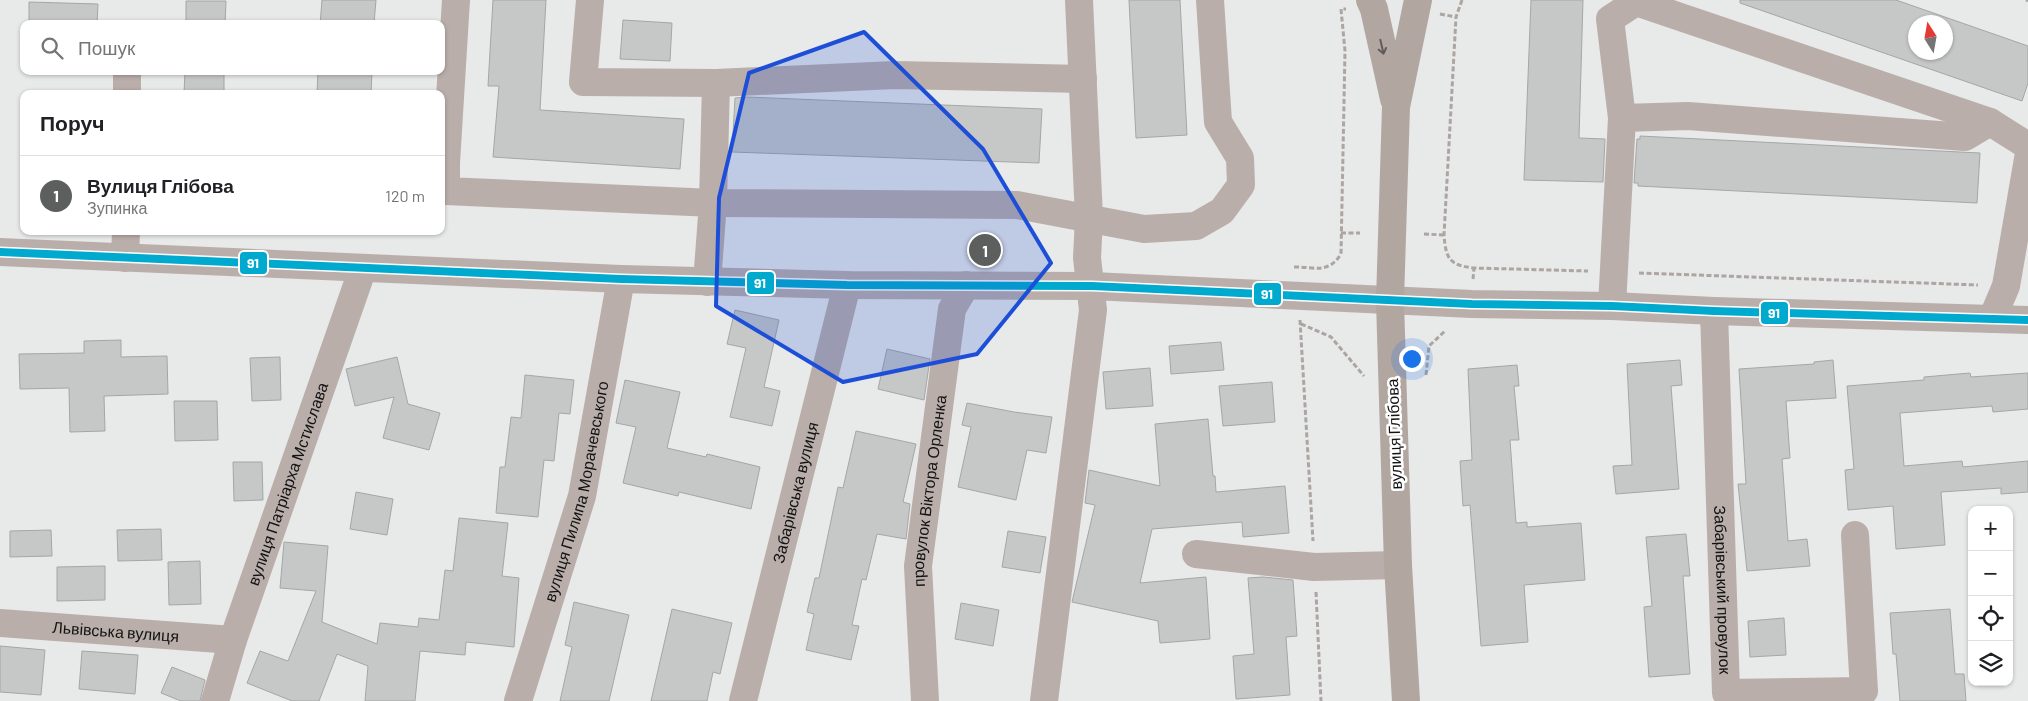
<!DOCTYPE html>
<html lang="uk">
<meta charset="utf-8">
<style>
:root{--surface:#fff;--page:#f6f6f6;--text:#202124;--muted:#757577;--line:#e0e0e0;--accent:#5d5e5e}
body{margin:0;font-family:Barlow,sans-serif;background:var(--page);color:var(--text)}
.controls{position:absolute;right:15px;bottom:15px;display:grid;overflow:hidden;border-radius:10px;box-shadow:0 1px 4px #0004}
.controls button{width:45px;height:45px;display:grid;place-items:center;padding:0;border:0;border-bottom:1px solid var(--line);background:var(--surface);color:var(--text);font:25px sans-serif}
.compass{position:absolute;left:1908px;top:15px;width:45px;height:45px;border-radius:50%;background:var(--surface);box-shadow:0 1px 4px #0004;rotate:349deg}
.you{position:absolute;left:1411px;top:358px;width:18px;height:18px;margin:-12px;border:4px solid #fff;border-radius:50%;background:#1a73e8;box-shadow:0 0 0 8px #1a73e833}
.badge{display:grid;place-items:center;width:32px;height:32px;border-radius:50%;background:var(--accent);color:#fff;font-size:16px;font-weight:700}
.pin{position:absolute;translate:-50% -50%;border:2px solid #fff;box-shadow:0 1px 5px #0006}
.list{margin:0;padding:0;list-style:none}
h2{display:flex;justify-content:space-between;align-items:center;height:65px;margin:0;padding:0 20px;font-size:21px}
h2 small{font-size:16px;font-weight:400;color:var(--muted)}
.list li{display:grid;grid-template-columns:32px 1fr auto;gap:15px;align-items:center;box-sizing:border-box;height:80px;padding:0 20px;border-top:1px solid var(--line)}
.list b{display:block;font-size:19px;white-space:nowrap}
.list p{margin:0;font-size:16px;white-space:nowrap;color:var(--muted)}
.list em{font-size:16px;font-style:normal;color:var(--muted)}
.icon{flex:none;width:28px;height:28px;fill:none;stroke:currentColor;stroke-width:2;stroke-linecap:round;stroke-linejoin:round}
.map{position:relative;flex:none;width:2028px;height:701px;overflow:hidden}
.search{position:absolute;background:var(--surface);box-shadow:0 1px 4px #0004;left:20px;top:20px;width:425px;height:55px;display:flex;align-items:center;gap:12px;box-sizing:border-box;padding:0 18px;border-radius:10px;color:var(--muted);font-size:19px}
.panel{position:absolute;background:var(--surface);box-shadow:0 1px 4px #0004;left:20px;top:90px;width:425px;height:145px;border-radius:10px}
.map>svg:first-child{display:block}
.building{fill:#c6c7c7;stroke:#a5a6a6;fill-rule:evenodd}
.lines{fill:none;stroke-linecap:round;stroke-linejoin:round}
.path{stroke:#aca5a2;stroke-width:3;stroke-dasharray:5 2.5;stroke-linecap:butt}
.minor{stroke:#baaeaa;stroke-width:28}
.major{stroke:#b2a6a1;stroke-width:28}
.bus-1-casing{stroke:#fff;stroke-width:11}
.bus-1{stroke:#00a9ce;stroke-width:8}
.oneway{stroke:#625c5a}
.marked{fill:#1d4ed8;fill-opacity:0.2;stroke:#1d4ed8;stroke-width:4;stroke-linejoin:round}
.labels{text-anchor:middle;stroke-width:5;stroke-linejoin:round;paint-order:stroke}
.street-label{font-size:16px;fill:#121313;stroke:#fff}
.line-badge{stroke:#fff;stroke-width:2}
.badge-label{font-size:14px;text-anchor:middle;font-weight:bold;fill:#fff}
</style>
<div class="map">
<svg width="2028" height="701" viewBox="0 0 2028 701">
<rect width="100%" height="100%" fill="#e8e9e9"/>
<!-- building -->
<path class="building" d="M322,0H376L374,24H320Z
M493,0H546L540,110L684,119L680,169L493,157L499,86H488Z
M1129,0H1180L1187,135L1136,138Z
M1531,0H1583L1579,138L1605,139L1603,182L1524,180Z
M1740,0H1896L2028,46V83L2022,101L1740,3ZM1916,22H1946V52H1916Z
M186,1H226L225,24H186Z
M29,2L98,4L97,24H29Z
M623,20L672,23L670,61L620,59Z
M185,71H224V94H184Z
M318,71H372L371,94H317Z
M746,97L1042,109L1039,163L732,152L735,98Z
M1640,136L1980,153L1977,203L1638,186V183H1634L1637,139H1640Z
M735,310L779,320L764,387L780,391L772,426L730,417L746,348L727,344Z
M121,340V357L167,356L168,394L104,396L105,431L70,432L69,388L20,389L19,354L84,353V341Z
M1221,342L1224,370L1171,374L1169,346Z
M887,349L930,359L924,400L878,389Z
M280,357L281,400L252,401L250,358Z
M397,357L408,404L440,413L429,450L383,438L394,397L355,406L346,369Z
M1680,360L1682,385L1671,386L1679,489L1616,494L1613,466L1632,465L1627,364Z
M1833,360L1836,398L1786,401L1790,458L1782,459L1788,541L1807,539L1810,566L1747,571L1738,484H1746L1739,369L1814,364V362Z
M1517,365L1519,386H1514L1519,440H1510L1516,523L1527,522V527L1581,523L1585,580L1524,585L1528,642L1481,646L1470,505L1463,506L1460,461L1472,460L1468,369Z
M1150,368L1153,406L1106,409L1103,372Z
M1970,373L1971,377L2028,373V409L1993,412L1992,406L1900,413L1904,466L1962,461L1963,467L2028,461V492L2001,494V488L1941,492L1945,545L1896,549L1893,506L1848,510L1845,470L1854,469L1847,386L1924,380V377Z
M525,375L574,380L570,414L559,413L554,461L544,460L538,517L496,513L500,467H505L511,417L521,418Z
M625,380L680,392L667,448L706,457L707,454L760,467L751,509L679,492L678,496L623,483L636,427L616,423Z
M1272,382L1275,422L1223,426L1219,386Z
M174,401H217L218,440L175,441Z
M967,403L1014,412L1052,417L1046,453L1027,450L1016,500L958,487L971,427L962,425Z
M1208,419L1213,476H1215L1216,492L1285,486L1289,533L1243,537L1242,522L1152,529L1140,583L1206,577L1210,639L1160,643L1158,621L1072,602L1095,505L1085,503L1089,470L1160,486L1155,424Z
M856,431L916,444L903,502L910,504L906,539L877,534L866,580L862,579L852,625L859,626L851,660L806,650L814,614L807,612L815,578H819L838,487L843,488Z
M233,462H262L263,500L234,501Z
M356,492L393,499L387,535L350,529Z
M459,518L508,523L502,576L519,578L514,647L466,642L465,655L420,651L415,701H365L368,666L337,654L319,701H292L247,683L260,651L288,661L316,591L280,588L284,542L328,546L322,622L377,644L380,623L418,627L419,618L439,620L445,570L453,571Z
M161,529L162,560L118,561L117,530Z
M51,530L52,556L10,557V531Z
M1008,531L1046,537L1040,573L1002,567Z
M1686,534L1690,576H1683L1690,674L1649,677L1644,607L1652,606L1646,537Z
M200,561L201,604L169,605L168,562Z
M105,566V600L57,601V567Z
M1263,577L1293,580L1297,636L1286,637L1290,695L1236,699L1233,656L1254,654L1248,578Z
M574,602L629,615L609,701H560L572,647L565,645Z
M961,603L999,610L993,646L955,639Z
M672,609L732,623L720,674L713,672L707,701H651Z
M1950,609L1955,674H1964L1966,701H1900L1896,654H1893L1890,613Z
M1784,618L1786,655L1750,657L1748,621Z
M0,646L45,650L41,695L0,692Z
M82,651L138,655L135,694L79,689Z
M172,667L205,680L200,701H181L161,693Z"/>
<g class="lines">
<!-- path -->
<path class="path" d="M1462,0L1456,17L1444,235C1446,259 1449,265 1474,268L1588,271
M2026,0L2028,1
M1440,14L1456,17
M1341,233H1360
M1424,234L1444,235
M1294,267C1316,267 1328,274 1341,254L1345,51L1341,9H1346
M1639,273L1978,285
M1473,279L1474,268
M1300,320L1313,541
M1301,324L1331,337L1364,376
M1426,375L1429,346L1445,331
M1316,592L1321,701"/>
<!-- minor -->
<g class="minor">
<path d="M456,0L446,163V191L713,203L707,282"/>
<path d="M590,0L583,82L716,83L895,75L1083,79"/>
<path d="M716,83L713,203L1017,205L1144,229L1196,226L1222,211L1241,185L1240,158L1218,122L1210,0"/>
<path d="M127,94V71"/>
<path d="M1622,118L1688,116L1965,137L1990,122"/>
<path d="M0,252L621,279L847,285L1092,286L1472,304L1612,306L1714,311L2028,320"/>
<path d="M125,258L126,231"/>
<path d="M1612,306L1622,118L1610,19L1636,2L1990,122L2028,146"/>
<path id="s1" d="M1714,311L1726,693L1864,691L1855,535"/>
<path d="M1992,319L2006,286L2028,159"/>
<path d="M1196,554L1314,567L1398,565"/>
<path id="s2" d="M0,623L233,640"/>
<path id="s3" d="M215,701L233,640L363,268"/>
<path id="s4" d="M518,701L582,496L621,279"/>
<path id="s5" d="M743,701L847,285"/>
<path id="s6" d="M925,701L918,566L952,309L966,285"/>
<path d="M1044,701L1093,310L1087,258L1089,218L1079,0"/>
</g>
<!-- major -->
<path class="major" d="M1370,0L1374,9L1394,99
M1406,701L1398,565L1390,301L1396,107L1418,0"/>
<defs>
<path id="bus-1" d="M0,252L621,279L847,285L1092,286L1472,304L1612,306L1714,311L2028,320"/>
</defs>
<!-- bus-1 casing -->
<use href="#bus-1" class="bus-1-casing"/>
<!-- bus-1 -->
<use href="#bus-1" class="bus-1"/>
</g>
<!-- one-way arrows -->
<defs><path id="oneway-shaft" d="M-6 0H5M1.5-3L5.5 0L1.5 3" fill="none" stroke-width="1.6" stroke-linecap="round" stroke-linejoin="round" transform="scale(1.25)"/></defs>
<use class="oneway" href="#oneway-shaft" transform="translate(1382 47) rotate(77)"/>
<!-- marked area -->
<path class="marked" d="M864,32L983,149L1051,263L977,354L843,382L716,306L719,198L749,73Z"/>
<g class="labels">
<!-- street labels -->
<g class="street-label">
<text transform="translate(1394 434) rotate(-92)" y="6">вулиця Глібова</text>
<text dy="6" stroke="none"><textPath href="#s3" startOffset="229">вулиця Патріарха Мстислава</textPath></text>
<text dy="6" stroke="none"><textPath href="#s6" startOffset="211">провулок Віктора Орленка</textPath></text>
<text dy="6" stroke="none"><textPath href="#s4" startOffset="218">вулиця Пилипа Морачевського</textPath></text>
<text dy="6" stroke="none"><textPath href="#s5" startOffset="215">Забарівська вулиця</textPath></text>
<text dy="6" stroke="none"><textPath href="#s1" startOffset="279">Забарівський провулок</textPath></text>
<text dy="6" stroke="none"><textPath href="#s2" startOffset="116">Львівська вулиця</textPath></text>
</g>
</g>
<g class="line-badge">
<rect x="239" y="251" width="29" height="24" rx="5" fill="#00a9ce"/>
<rect x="746" y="271" width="29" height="24" rx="5" fill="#00a9ce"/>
<rect x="1253" y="282" width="29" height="24" rx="5" fill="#00a9ce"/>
<rect x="1760" y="301" width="29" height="24" rx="5" fill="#00a9ce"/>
</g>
<g class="badge-label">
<text x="253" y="268">91</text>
<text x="760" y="288">91</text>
<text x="1267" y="299">91</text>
<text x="1774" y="318">91</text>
</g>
</svg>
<div class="controls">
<button>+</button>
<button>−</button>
<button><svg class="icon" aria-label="locate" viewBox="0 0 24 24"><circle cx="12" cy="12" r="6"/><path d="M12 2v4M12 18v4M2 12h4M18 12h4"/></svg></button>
<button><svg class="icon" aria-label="layers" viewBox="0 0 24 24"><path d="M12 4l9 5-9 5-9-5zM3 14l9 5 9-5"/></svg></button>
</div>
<svg class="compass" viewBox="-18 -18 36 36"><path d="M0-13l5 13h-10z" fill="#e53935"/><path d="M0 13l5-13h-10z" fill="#757577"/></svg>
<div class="you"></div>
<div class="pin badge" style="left:985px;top:250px">1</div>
<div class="search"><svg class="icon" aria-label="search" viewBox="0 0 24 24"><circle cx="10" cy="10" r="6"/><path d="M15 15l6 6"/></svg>Пошук</div>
<section class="panel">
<h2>Поруч<small></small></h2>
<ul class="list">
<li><span class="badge">1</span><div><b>Вулиця Глібова</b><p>Зупинка</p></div><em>120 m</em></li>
</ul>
</section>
</div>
